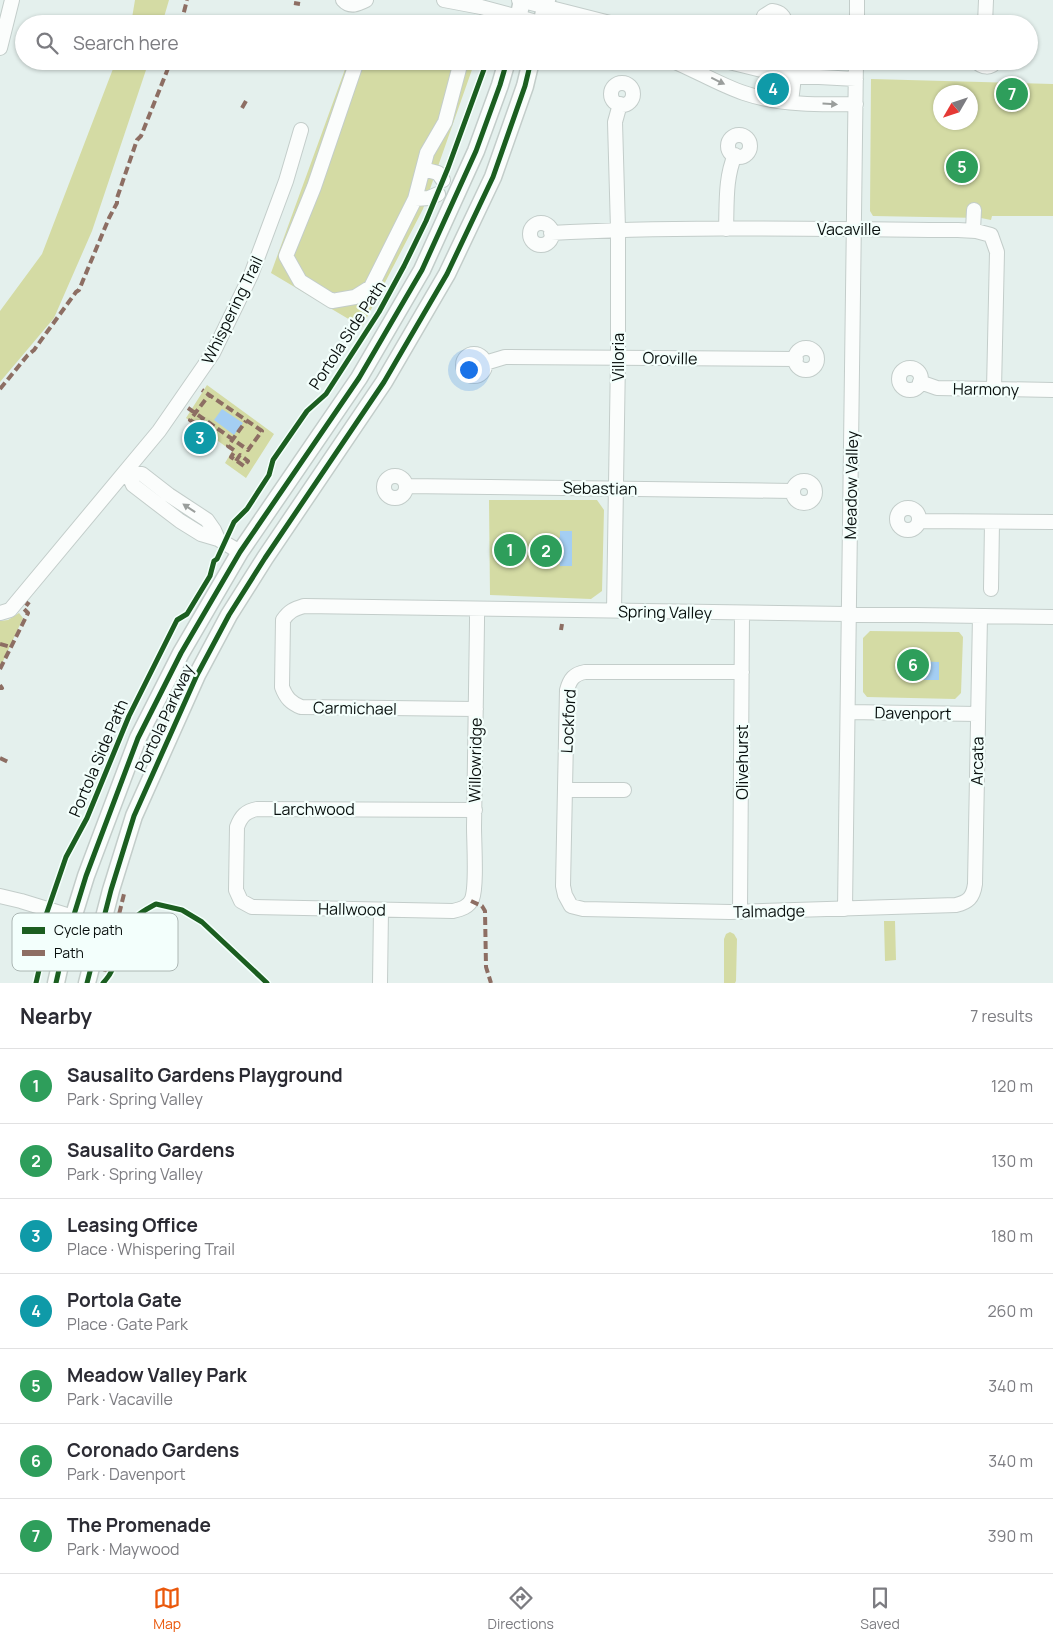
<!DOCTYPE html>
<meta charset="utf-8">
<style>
:root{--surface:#fff;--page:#f7f7f7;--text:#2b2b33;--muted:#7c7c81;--line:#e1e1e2;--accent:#ea580c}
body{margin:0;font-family:Manrope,sans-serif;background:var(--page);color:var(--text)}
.compass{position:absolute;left:933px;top:85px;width:45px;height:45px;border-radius:50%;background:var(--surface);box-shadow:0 1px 4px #0004;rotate:231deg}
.you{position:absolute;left:468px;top:369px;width:18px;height:18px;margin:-12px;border:4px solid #fff;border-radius:50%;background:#1a73e8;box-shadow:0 0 0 8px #1a73e833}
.badge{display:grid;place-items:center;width:32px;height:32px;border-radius:50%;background:var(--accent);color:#fff;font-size:16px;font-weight:700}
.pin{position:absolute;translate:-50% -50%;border:2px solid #fff;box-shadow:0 1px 5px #0006}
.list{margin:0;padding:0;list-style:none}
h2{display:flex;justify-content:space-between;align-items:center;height:65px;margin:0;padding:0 20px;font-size:21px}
h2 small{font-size:16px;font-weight:400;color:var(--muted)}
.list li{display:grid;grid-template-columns:32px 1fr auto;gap:15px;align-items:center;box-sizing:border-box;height:75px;padding:0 20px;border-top:1px solid var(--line)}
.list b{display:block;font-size:19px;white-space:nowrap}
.list p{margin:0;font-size:16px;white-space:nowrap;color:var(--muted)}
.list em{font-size:16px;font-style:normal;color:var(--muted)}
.icon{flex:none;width:28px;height:28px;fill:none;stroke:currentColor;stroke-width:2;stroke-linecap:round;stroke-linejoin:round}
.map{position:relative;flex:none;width:1053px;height:983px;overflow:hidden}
.search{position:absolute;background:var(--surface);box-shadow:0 1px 4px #0004;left:15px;right:15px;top:15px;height:55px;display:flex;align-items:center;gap:12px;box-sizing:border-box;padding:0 18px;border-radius:28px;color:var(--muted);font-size:19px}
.sheet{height:590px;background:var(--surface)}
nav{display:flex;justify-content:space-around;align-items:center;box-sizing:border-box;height:70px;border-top:1px solid var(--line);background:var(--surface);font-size:14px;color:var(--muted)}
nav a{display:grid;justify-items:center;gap:2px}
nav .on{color:var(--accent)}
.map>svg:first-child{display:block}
.green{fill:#d4dba4;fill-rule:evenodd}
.water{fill:#a4cef3}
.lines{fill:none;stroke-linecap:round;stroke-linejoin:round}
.minor-casing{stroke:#c3cdca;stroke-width:16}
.major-casing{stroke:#c3cdca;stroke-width:19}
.minor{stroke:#fbfdfc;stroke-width:14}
.major{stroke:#fbfdfc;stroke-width:16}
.quiet{stroke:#8d6e63;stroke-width:4;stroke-dasharray:8 4;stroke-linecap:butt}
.cycleway-casing{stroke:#f3fffc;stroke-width:8}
.cycleway{stroke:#1b5e20;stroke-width:5}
.oneway{fill:#9a9e9c}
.labels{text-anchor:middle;stroke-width:4.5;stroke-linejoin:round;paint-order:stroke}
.street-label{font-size:16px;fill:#080f0d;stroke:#f3fffc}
.key{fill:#f3fffc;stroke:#acb7b4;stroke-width:1}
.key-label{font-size:14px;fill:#080f0d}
</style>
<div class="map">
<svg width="1053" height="983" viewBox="0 0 1053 983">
<rect width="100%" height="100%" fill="#e4f0ed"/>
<!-- green -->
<path class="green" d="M135,0H169L162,24H131Z
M390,15L427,24H372Z
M116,61H149L92,231L54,318L0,382V311L42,254Z
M348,61H475L423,209L362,327L271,273Z
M871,79L1053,84V216H992L991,220L981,218L873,216L870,211ZM940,92H970V122H940Z
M207,385L274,434L246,478L225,463L232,451L186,418Z
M489,500H597L604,510L602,591L591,599L490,595Z
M19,613L23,618L0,668V621L8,620Z
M870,631L959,632L963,637L961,693L955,699L867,697L863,692V638Z
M884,921H895L896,960L885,961Z
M730,932L734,934L737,939L736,981L735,983H724V939L726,934Z"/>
<!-- water -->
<path class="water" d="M222,409L243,423L234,435L214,420Z
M560,531H572V566H560C560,557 552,555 552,546L560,537Z
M910,661L939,662V680H910Z"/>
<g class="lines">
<defs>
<path id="minor" d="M343,0C350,8 358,4 366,0
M444,0L481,7L544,24
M519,0L614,24
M762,24L764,16L772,11C780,12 785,16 785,24
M857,24V0
M985,24L986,0
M0,48L12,0
M357,61L314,187L286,256L300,281L332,301L355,297L371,287L415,199L427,153L445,122L459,69L458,61
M673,61C697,71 720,85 744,93C779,105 820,105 856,104
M725,61L782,75L856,79
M976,61C982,68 991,69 996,61
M611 94a11 11 0 1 1 22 0a11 11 0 1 1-22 0Z
M791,102L794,77
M728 146a11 11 0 1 1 22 0a11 11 0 1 1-22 0Z
M423,169L438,173L443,180
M415,199L429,198L438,194
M530 234a11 11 0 1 1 22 0a11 11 0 1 1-22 0Z
M726,229C727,204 725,178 735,155
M973,230L974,210
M551,233C687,226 822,229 958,230L976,231L991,235L997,252L994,389
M795 359a11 11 0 1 1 22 0a11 11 0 1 1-22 0Z
M463 365a11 11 0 1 1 22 0a11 11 0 1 1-22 0Z
M485,363L505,357L796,359
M899 379a11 11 0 1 1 22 0a11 11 0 1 1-22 0Z
M920,382L937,388L1053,390
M127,471L133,485L180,521L201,534L218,539L240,552
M127,471L142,474L169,495L207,520L214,530L218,539
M384 487a11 11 0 1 1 22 0a11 11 0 1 1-22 0Z
M793 492a11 11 0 1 1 22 0a11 11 0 1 1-22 0Z
M406,486L793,491
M897 519a11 11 0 1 1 22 0a11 11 0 1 1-22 0Z
M919,521L1053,522
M991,589L992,522
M614,611L618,358V229L615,122L620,104
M0,613L10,610L159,431L213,353L251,275L286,181L301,130
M742,672H585C574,674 570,679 567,690L563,886L565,895L571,906L583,909L730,912L956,905C968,902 973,898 975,884L980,616
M476,709L301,707C291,703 286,698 282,687L283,620C289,611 294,609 304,606L1053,617
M848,712L978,714
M565,790H624
M475,810L257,809C246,811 241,816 237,827L236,890L241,901L252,907L453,911C461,909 469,907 472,899C477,886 474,843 474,827C475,759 476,690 477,622V609
M0,896L21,901L73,917
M845,909L856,61
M740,912L742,613
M380,983L381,910"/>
<path id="major" d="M517,24L522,0
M541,24L547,0
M56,983L64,947L86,876L138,738L181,653L240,552L359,378L422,270L476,151L500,85L507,61
M87,983L111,890L134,816L197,675L229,615L265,558L384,382L447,274L493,177L525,86L531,61"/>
</defs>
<!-- minor casing -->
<use href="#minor" class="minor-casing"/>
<!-- major casing -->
<use href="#major" class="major-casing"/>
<!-- minor -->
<use href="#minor" class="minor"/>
<!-- major -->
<use href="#major" class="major"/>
<!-- quiet -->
<path class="quiet" d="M294,3L300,4
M181,24L187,0
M242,108L246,101
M0,389L27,356L34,350L76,292L79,290L109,218L117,203V198L137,140L141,136L171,61
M188,408L248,450L262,431L202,390
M203,419L199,426L190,420L209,395
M236,461L240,455L248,461L244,466L231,457L235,451L228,446L246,421
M561,630L562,624
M0,644L11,647
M0,669L28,613L24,609L29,602
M0,685L2,688H0
M0,758L10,763
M471,901L482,906L485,911L486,967L491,983
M105,972L124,894"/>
<defs>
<path id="cycleway" d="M36,983L47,935L44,925L45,918L66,857L87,818L129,716L177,620L187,614L210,576L214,561L217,559L234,522L247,509L269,475L273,460L307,411L326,394L379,312L404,266L426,221L448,168L487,61
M56,983L64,947L86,876L138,738L181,653L240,552L359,378L422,270L476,151L500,85L507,61
M87,983L111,890L134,816L197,675L229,615L265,558L384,382L447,274L493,177L525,86L531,61
M103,983C121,965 119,935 136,917C142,911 149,908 156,904L182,910L202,922L267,983"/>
</defs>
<!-- cycleway casing -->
<use href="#cycleway" class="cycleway-casing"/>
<!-- cycleway -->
<use href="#cycleway" class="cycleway"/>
</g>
<!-- one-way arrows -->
<defs><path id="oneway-solid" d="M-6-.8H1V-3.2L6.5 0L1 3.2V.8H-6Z" transform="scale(1.25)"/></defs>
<g class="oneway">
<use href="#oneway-solid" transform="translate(718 81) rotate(26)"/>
<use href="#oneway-solid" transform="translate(830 104) rotate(3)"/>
<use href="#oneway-solid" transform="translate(189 508) rotate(-146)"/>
</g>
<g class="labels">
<!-- street labels -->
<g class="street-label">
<text x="849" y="235">Vacaville</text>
<text transform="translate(232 310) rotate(-64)" y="6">Whispering Trail</text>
<text transform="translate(347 335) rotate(-57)" y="6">Portola Side Path</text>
<text transform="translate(618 357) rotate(-90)" y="6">Villoria</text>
<text transform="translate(670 358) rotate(1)" y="6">Oroville</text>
<text transform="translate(986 389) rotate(1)" y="6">Harmony</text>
<text transform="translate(851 485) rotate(-89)" y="6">Meadow Valley</text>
<text transform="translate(600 488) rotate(1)" y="6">Sebastian</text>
<text transform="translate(665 612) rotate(1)" y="6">Spring Valley</text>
<text transform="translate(355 708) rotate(1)" y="6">Carmichael</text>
<text transform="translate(913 713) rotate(1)" y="6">Davenport</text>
<text transform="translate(164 718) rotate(-65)" y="6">Portola Parkway</text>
<text transform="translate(568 721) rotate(-87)" y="6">Lockford</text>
<text transform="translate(98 758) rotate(-67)" y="6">Portola Side Path</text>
<text transform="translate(475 760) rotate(-89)" y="6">Willowridge</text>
<text transform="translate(977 761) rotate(-89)" y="6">Arcata</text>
<text transform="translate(742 762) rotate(-90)" y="6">Olivehurst</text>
<text x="314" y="815">Larchwood</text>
<text transform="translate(352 909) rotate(1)" y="6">Hallwood</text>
<text transform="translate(769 911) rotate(-1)" y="6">Talmadge</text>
</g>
</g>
<!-- legend -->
<rect x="12" y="913" width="166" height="58" rx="8" class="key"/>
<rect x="22" y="927" width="23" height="7" fill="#1b5e20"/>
<rect x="22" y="950" width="23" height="6" fill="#8d6e63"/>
<g class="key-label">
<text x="54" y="935">Cycle path</text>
<text x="54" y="958">Path</text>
</g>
</svg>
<svg class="compass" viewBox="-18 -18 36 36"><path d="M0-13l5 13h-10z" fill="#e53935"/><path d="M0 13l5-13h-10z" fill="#7c7c81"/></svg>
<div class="you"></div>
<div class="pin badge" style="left:510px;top:550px;background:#2e9e5b">1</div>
<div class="pin badge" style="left:546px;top:551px;background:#2e9e5b">2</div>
<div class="pin badge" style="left:200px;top:438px;background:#0f9aa8">3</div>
<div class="pin badge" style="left:773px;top:89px;background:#0f9aa8">4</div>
<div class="pin badge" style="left:962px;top:167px;background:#2e9e5b">5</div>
<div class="pin badge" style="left:913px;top:665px;background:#2e9e5b">6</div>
<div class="pin badge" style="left:1012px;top:94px;background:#2e9e5b">7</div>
<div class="search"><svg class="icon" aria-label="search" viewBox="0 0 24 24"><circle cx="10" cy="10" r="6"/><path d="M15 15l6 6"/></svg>Search here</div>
</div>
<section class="sheet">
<h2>Nearby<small>7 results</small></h2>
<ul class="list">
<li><span class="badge" style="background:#2e9e5b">1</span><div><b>Sausalito Gardens Playground</b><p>Park · Spring Valley</p></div><em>120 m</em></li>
<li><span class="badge" style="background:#2e9e5b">2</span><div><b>Sausalito Gardens</b><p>Park · Spring Valley</p></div><em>130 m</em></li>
<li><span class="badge" style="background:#0f9aa8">3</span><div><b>Leasing Office</b><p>Place · Whispering Trail</p></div><em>180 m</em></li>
<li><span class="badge" style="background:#0f9aa8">4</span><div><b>Portola Gate</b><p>Place · Gate Park</p></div><em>260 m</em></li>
<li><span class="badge" style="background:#2e9e5b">5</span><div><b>Meadow Valley Park</b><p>Park · Vacaville</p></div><em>340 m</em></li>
<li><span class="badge" style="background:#2e9e5b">6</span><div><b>Coronado Gardens</b><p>Park · Davenport</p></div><em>340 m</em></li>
<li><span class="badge" style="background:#2e9e5b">7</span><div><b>The Promenade</b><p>Park · Maywood</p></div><em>390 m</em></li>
</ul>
</section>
<nav>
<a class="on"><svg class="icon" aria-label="map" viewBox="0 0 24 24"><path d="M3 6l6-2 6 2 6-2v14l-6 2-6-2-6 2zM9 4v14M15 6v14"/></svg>Map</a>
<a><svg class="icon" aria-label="directions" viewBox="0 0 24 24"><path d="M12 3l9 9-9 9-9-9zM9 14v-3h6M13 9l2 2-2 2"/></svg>Directions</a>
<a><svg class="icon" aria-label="saved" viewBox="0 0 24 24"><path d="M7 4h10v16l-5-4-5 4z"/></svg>Saved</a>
</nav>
